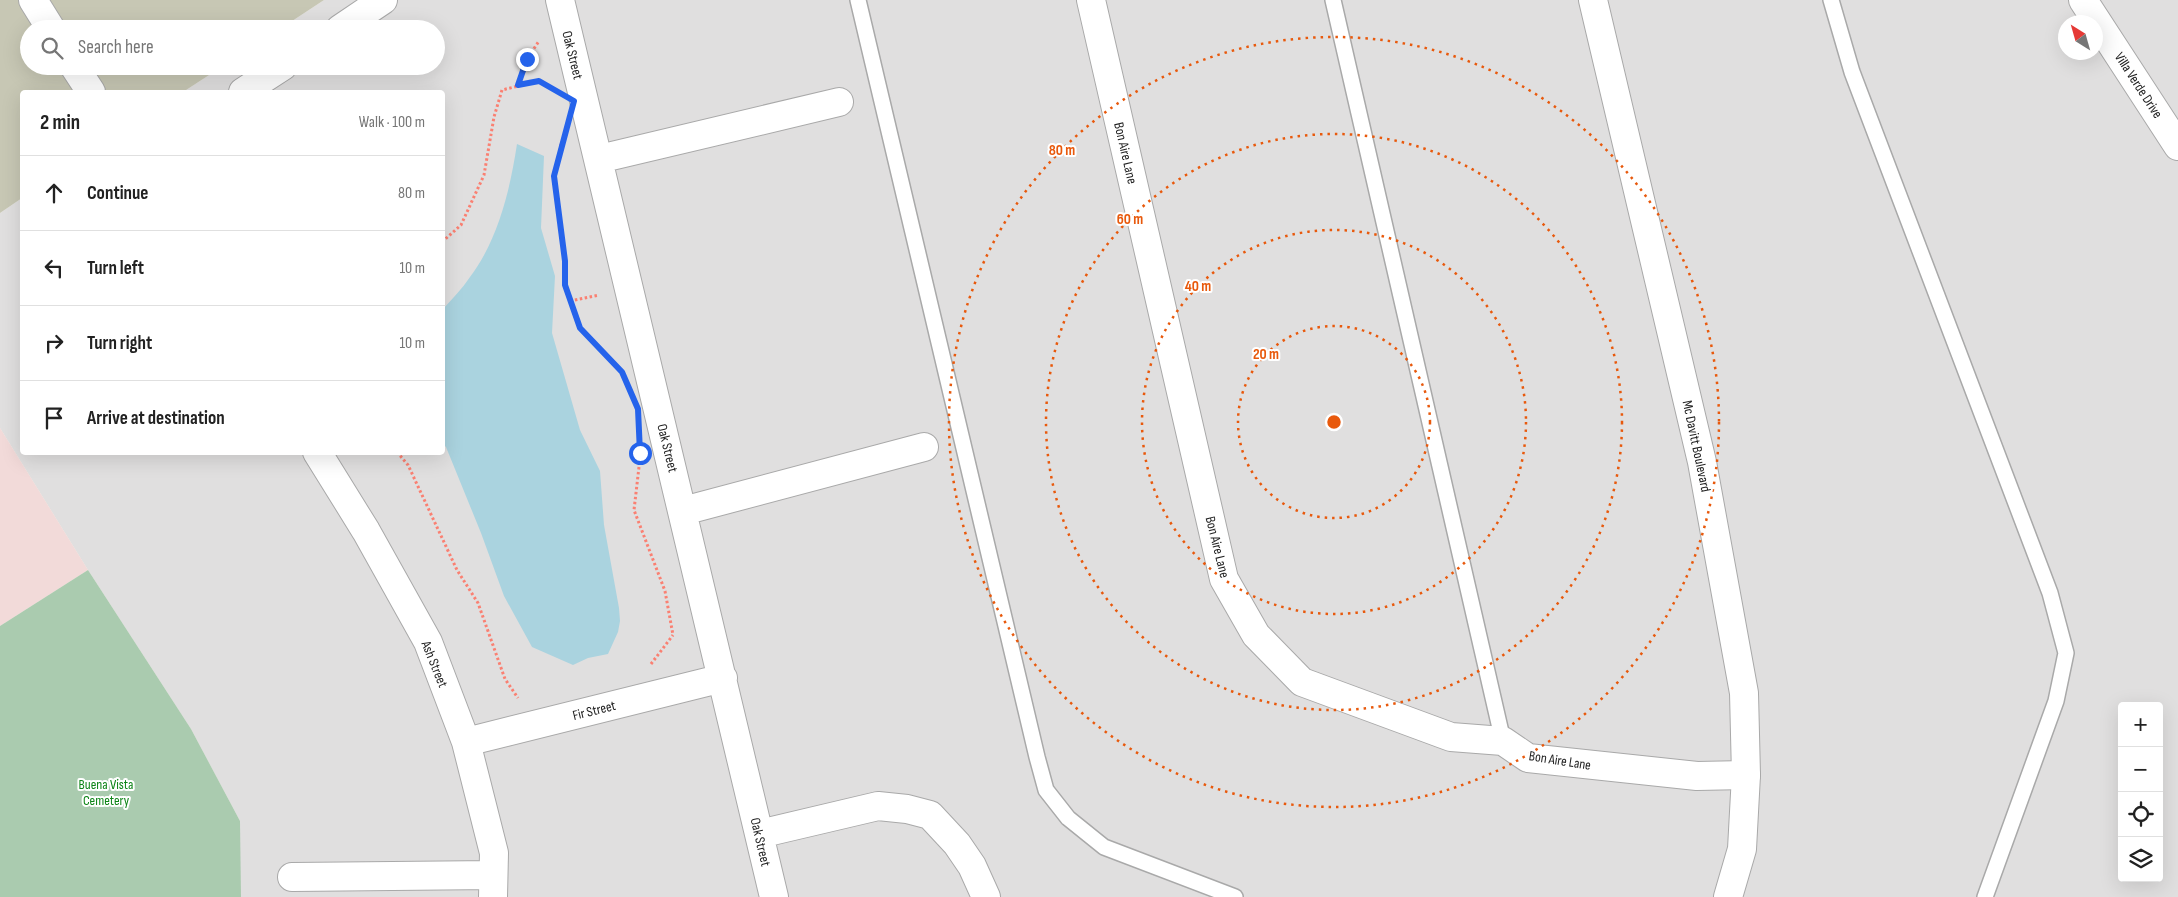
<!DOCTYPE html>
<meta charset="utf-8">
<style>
:root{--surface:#fff;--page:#f6f6f6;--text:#222;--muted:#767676;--line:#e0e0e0}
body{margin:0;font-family:"Sofia Sans Condensed",sans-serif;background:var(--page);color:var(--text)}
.controls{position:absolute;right:15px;bottom:15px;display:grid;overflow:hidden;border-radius:5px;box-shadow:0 5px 20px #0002}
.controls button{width:45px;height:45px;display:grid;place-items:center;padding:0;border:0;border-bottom:1px solid var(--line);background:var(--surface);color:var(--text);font:25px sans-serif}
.compass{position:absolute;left:2058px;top:15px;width:45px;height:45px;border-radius:50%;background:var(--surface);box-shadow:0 5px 20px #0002;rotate:323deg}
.stop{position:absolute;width:15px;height:15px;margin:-11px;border:4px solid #2563eb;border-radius:50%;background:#fff}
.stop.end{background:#2563eb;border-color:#fff;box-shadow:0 1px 5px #0008}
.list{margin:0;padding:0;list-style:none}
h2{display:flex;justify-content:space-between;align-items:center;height:65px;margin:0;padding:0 20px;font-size:21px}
h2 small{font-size:16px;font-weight:400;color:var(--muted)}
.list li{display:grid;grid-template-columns:32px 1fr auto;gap:15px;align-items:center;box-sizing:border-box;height:75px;padding:0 20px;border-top:1px solid var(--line)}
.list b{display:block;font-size:19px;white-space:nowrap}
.list em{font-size:16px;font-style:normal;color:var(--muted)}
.icon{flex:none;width:28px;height:28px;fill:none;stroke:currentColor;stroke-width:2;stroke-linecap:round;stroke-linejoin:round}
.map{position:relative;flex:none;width:2178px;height:897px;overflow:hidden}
.search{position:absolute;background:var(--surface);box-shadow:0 5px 20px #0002;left:20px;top:20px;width:425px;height:55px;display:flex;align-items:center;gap:12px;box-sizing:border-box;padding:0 18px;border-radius:28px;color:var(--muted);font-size:19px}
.panel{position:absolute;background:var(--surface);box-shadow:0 5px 20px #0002;left:20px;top:90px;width:425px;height:365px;border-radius:5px}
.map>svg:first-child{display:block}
.residential{fill:#e0dfdf;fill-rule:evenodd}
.commercial{fill:#f2dad9}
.construction{fill:#c7c7b4}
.cemetery{fill:#aacbaf}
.water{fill:#aad3df}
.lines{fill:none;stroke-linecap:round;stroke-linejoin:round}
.service-casing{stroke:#a9a9a9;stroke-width:18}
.minor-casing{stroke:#a9a9a9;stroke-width:30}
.tertiary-casing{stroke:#a9a9a9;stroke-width:30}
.path{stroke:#fa8072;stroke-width:3;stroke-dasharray:2.5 2.5;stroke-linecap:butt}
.service{stroke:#fff;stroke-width:15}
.minor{stroke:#fff;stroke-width:28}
.tertiary{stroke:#fff;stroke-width:28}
.route{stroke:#2563eb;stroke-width:6}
.ring{fill:none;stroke:#e8590c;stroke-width:2.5;stroke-dasharray:2.5 5}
.labels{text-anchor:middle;stroke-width:4;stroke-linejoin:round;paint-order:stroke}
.street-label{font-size:14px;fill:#222;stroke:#fff}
.park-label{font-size:14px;fill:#0c8416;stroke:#fff}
.centre{fill:#e8590c;stroke:#fff;stroke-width:2.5}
.ring-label{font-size:15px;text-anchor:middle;font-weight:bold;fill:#e8590c;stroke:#fff;stroke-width:4;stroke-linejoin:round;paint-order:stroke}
</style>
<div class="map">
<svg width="2178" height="897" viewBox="0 0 2178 897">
<rect width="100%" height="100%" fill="#f2efe9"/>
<!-- residential -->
<path class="residential" d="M324,0H2178V897H239L240,821L191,729L88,570L0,428V213L22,198V452H442V92H183L223,66H436V29H280ZM2066,22H2096V52H2066ZM2122,706H2159V878H2122Z"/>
<!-- commercial -->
<path class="commercial" d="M0,428L88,570L0,626Z"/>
<!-- construction -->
<path class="construction" d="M0,0H324L280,29H29V66H223L183,92H22V198L0,213Z"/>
<!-- cemetery -->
<path class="cemetery" d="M88,570L191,729L240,821L241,897H0V626Z"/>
<!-- water -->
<path class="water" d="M517,144L544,156L541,228L555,276L552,333L580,430L600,471L604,525L619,608L620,621L618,632L608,654L588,658L573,665L532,647L504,596L481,533L446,447L443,444V309C452,299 462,289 470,277C498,240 510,190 517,144Z"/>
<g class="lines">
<defs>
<path id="service" d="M858,0L1037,757L1046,790L1068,818L1104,847L1235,897
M1333,0L1503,741
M1831,0L1852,72L2050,593L2066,653L2056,701L1985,897"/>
<path id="minor" d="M33,0L51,29
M560,0L774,897
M1091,0L1224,579L1256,635L1302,682L1451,737L1503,741L1528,758L1697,776L1746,775
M2083,0L2178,146
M340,29L383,0
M74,66L91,92
M243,92L283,66
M599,159L839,102
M317,452L366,531L428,642L466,742L494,853L493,897
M683,511L924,447
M466,742L723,678
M759,834L878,806L907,809L930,815L957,844L972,866L986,897
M292,877L493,875"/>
<path id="tertiary" d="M1593,0L1702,462L1744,693L1746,775L1742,849L1728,897"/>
</defs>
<!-- service casing -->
<use href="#service" class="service-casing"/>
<!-- minor casing -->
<use href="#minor" class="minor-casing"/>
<!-- tertiary casing -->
<use href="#tertiary" class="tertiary-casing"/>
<!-- path -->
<path class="path" d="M518,85L527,59L539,41
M561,144L554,176L565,261V285L580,328L615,364
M442,242L461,225L484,175L494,117L502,90L539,81L549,87
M570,301L599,295
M397,452L408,465L457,570L478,603L505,679L518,698
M639,467L634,510L665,591L673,635
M651,664L673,635"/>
<!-- service -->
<use href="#service" class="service"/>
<!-- minor -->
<use href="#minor" class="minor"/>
<!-- tertiary -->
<use href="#tertiary" class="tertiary"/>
</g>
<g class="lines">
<!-- route -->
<path class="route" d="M527,59L518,85L539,81L574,101L554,176L565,261V285L580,328L622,372L638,409L640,453"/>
</g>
<!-- distance rings -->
<g class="ring">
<circle cx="1334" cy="422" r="96"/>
<circle cx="1334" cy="422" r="192"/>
<circle cx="1334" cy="422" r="288"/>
<circle cx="1334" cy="422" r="385"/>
</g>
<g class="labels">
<!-- street labels -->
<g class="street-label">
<text transform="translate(573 55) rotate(76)" y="5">Oak Street</text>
<text transform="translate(2139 85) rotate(57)" y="5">Villa Verde Drive</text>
<text transform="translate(1126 153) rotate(77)" y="5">Bon Aire Lane</text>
<text transform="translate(1697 446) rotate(78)" y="5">Mc Davitt Boulevard</text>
<text transform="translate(668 448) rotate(76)" y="5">Oak Street</text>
<text transform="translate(1218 547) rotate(76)" y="5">Bon Aire Lane</text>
<text transform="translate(435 664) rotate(68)" y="5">Ash Street</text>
<text transform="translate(594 710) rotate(-14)" y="5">Fir Street</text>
<text transform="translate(1560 760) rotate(9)" y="5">Bon Aire Lane</text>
<text transform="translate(761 842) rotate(77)" y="5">Oak Street</text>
</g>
<!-- park labels -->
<g class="park-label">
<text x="106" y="789">Buena Vista<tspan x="106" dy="16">Cemetery</tspan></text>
</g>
</g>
<circle cx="1334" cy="422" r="8" class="centre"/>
<g class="ring-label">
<text x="1062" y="155">80 m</text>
<text x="1130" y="224">60 m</text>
<text x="1198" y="291">40 m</text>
<text x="1266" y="359">20 m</text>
</g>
</svg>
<div class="controls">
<button>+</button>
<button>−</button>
<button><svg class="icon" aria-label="locate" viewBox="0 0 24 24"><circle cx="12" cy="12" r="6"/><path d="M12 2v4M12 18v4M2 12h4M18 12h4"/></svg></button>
<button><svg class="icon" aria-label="layers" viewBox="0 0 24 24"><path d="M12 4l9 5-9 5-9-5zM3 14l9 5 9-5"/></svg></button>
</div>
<svg class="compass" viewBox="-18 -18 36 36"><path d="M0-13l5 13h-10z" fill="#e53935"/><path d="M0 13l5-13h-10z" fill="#767676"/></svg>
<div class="stop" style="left:640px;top:453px"></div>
<div class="stop end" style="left:527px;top:59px"></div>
<div class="search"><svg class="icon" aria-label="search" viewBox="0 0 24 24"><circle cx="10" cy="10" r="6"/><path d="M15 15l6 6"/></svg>Search here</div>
<section class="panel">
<h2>2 min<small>Walk · 100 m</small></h2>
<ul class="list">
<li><svg class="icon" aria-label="ahead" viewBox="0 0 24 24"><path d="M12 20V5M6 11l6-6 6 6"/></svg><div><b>Continue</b></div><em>80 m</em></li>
<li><svg class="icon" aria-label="left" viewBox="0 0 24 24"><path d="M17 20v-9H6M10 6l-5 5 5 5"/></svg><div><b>Turn left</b></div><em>10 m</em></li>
<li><svg class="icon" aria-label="right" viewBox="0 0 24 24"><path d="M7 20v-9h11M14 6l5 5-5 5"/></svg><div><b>Turn right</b></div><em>10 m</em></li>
<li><svg class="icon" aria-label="arrive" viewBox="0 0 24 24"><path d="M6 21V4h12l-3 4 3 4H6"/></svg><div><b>Arrive at destination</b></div></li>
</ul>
</section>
</div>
